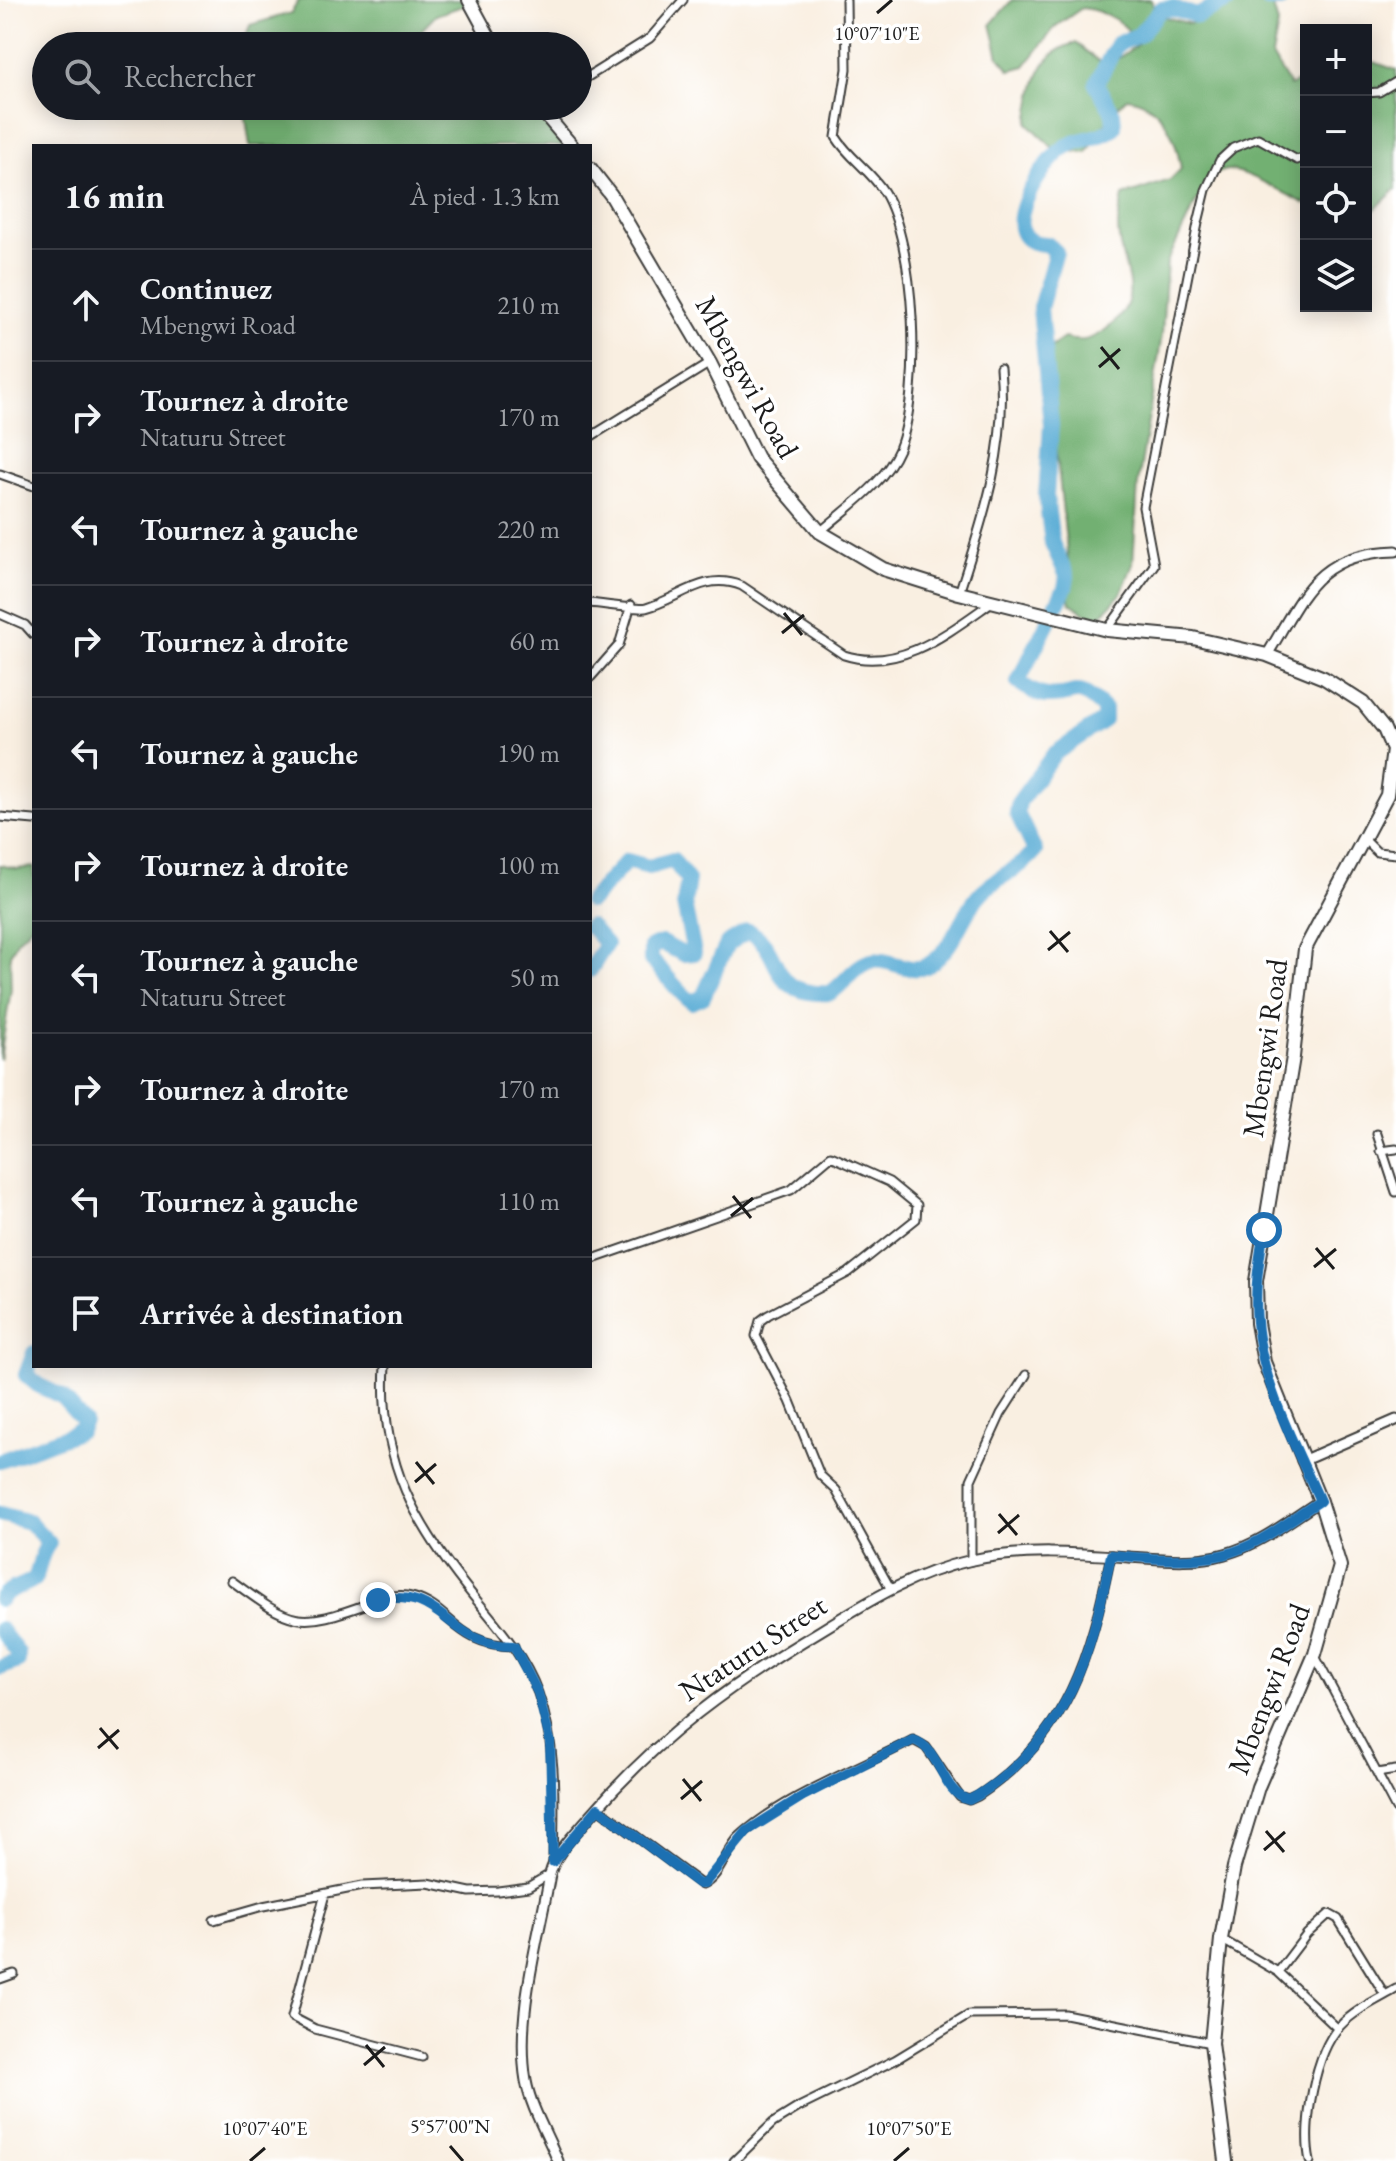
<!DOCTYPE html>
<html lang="fr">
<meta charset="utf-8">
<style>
:root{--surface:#171b24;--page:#242831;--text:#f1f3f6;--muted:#9ea1a6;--line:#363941}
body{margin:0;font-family:"EB Garamond",serif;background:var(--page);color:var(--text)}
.controls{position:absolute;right:24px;top:24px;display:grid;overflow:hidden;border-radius:0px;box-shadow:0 4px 20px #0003}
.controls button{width:72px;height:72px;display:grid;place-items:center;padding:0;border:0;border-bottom:2px solid var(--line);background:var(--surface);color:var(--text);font:40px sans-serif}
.stop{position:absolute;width:24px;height:24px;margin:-18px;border:6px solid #1f6fb2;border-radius:50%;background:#fff}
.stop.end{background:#1f6fb2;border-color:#fff;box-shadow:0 2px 8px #0008}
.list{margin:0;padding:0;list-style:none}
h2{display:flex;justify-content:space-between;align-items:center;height:104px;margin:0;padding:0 32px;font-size:34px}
h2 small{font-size:26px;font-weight:400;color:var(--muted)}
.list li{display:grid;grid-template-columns:52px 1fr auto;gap:24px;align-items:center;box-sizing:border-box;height:112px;padding:0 32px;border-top:2px solid var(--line)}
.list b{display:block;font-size:30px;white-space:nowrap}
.list p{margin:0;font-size:26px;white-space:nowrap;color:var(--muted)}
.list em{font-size:26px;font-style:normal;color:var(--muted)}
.icon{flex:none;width:44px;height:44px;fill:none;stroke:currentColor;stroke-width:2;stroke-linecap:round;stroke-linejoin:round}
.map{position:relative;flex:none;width:1396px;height:2161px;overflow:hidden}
.search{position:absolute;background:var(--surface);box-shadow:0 4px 20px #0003;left:32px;top:32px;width:560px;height:88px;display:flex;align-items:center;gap:20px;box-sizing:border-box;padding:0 28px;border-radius:44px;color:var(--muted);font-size:30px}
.panel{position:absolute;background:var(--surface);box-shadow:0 4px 20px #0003;left:32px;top:144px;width:560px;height:1224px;border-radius:0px}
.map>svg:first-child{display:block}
.forest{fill:#72b072;stroke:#476647;stroke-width:2}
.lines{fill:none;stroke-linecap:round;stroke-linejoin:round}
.river{stroke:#5badd6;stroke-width:16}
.minor-casing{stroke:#3d3c3a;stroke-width:11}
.tertiary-casing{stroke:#3d3c3a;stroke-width:13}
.primary-casing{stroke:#3d3c3a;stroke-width:16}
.minor{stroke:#fff;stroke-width:7}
.tertiary{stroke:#fff;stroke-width:9}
.primary{stroke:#fff;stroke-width:12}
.route{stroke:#1f6fb2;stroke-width:10}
.ticks{fill:none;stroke:#1c1c1c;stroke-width:3}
.labels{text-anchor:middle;stroke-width:7;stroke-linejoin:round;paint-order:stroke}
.street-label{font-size:30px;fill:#1c1c1c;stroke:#fff}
.ticks-label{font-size:20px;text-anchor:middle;fill:#1c1c1c;stroke:#fff;stroke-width:7;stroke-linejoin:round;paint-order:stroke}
</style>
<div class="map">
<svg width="1396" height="2161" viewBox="0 0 1396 2161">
<rect width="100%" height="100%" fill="#fff"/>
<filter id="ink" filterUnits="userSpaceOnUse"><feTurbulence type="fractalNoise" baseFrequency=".0125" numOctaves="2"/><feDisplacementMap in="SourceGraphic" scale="16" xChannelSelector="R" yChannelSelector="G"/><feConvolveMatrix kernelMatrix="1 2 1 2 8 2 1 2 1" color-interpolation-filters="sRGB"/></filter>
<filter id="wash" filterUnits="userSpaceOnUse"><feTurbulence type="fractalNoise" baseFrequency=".006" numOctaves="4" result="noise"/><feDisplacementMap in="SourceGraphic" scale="32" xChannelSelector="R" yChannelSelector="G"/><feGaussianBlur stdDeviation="1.8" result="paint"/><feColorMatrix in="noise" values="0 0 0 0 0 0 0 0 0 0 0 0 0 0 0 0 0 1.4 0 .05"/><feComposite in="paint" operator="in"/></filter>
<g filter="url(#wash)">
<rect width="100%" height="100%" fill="#f9efe1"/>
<!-- forest -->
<path class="forest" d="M299,0H480L436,15L412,40L417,46H242L250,25L291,13Z
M1012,0H1151L1158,15L1190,24C1216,3 1239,0 1273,6L1278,24L1272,56L1290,86L1305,78L1306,62V204C1288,196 1245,169 1227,170C1218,171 1211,177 1205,183L1206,190L1196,202L1167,262L1162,335L1138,484L1133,564L1121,594L1097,620L1070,603L1066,587L1069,571L1049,381L1051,347L1064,338C1081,343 1091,340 1105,330C1151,296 1118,270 1118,227C1118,217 1121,206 1123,196L1170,180L1181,169C1176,137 1163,103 1127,98L1114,110L1087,153L1054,149L1028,123C1034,88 1037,52 1076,43L1106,67L1138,44C1127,23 1106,11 1082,8L1056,26L1025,66L1010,70L999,57L991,24Z
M1374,62L1396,70V189L1366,218V67Z
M244,106H547L562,130L564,146H250Z
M0,865L17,869L34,867V923L17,941L10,955L11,989L0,1059Z"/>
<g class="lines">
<!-- river -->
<path class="river" d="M1267,0H1280
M590,901L627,861L649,867L673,860L688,880L684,904L694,953L683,954L662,943L651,947V960C666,973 676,991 692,1002L703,997L727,944L748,931C786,949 764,997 830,993C843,985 854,967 868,962C887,955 909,976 928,965C956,948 961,913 982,892C998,876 1021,869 1035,851L1017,813L1019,802L1054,754L1104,720V709C1072,679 1079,698 1047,696C1036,695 1027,688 1018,682L1065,588L1067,576L1052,543L1046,496L1051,425L1040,308L1056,252L1047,244C989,244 1041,164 1064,148C1080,137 1101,140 1114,127L1113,113L1096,84L1117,44L1139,35L1161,9L1173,8L1197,16L1229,0
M590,926L606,944L590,970
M0,1461L72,1434L80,1430L84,1422L61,1396L38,1385L26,1375L34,1353
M0,1514L29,1522L49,1543C38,1556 40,1572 34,1579C23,1588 10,1586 0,1599
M0,1629L18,1653V1661L0,1668"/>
</g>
</g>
<g filter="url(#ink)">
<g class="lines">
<defs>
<path id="minor" d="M578,83L650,38L683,0
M1366,93L1379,92L1396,82
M590,437L710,363
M0,474L34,486
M820,532C848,507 884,484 899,449C922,392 916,245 884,192C871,171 849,158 836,137L847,69L846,0
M959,593C983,519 1008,447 1000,368
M590,603C600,604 641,610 646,608C681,598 704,571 742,586L844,655C899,673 949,632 992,602
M0,614L25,625L33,634
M1107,630L1154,565L1143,507L1198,223L1206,190L1220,160L1233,148L1258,138L1297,160L1306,156
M590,678L619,645L631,605
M0,817L34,820
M1365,840L1377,852L1396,854
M1377,1134L1396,1192
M1381,1151L1396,1149
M590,1260L791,1190L831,1156L889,1182L917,1205L916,1219L848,1273L768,1315L760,1321L756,1336L790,1401L820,1475L836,1490L890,1588
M385,1366C379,1462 416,1526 474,1597C499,1627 525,1657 538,1693C558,1747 554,1806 553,1862
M971,1561V1480L1001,1414L1026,1375
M232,1581C293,1626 298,1629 370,1603C383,1598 398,1593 412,1597C453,1608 453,1645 514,1646
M1315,1656L1396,1809
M1377,1773L1396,1770
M598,1808L702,1885C720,1878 726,1850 739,1837C781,1798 861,1767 913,1740L926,1747L960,1797L969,1800L978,1796C1069,1735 1090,1657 1111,1555
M325,1894L292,2017L315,2029L422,2057
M214,1920L263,1906L362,1886L428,1883L470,1892L498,1891L528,1887L550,1874
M1221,1939L1278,1972L1337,2028
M1278,1972L1307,1934L1329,1914L1338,1919L1385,1995
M0,1979L14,1974
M734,2161L773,2123L799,2107L895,2060L969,2015L1065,2014L1211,2043
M1310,2161C1302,2127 1315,2052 1340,2026C1355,2010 1377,2000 1396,1989"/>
<path id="tertiary" d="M1267,655C1304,594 1316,553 1396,551
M1302,1461L1396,1420
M558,2161C548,2136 531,2108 526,2081C515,2015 539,1939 550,1874C556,1851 576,1833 591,1815C659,1736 731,1684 820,1631C870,1600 914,1573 972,1560C1024,1549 1077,1553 1129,1557C1160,1559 1195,1563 1225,1554C1259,1545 1290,1520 1320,1501"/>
<path id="primary" d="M469,0L494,46
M538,106L572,146
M590,168L611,195L710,363L757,458L820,532L883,569L959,593L1107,630L1193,638L1267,655L1324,678L1363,703L1384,729L1393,750L1387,795L1305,949L1293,1057L1256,1281L1257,1323L1264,1362L1320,1501L1340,1566L1315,1654L1258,1787L1234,1867L1221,1939L1211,2043L1226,2161"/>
</defs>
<!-- minor casing -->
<use href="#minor" class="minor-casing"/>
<!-- tertiary casing -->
<use href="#tertiary" class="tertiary-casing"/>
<!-- primary casing -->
<use href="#primary" class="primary-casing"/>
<!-- minor -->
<use href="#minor" class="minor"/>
<!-- tertiary -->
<use href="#tertiary" class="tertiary"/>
<!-- primary -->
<use href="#primary" class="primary"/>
</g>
</g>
<g class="lines" filter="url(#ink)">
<!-- route -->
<path class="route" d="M378,1600C445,1586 445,1646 514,1646L538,1693L550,1740L553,1862L598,1808L699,1884H704L747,1831L803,1796L913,1740C940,1747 941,1793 969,1800C984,1793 996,1783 1009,1772C1076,1714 1094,1639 1111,1555C1148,1558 1186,1563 1222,1555C1257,1547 1290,1520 1320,1501C1295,1446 1262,1384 1257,1322C1254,1291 1259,1261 1264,1230"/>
</g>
<!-- ticks -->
<path class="ticks" d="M877,13L892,0M1101,347L1119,369M1099,367L1120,349M784,613L802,635M782,633L804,615M1050,931L1068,952M1048,950L1070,932M733,1196L751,1218M731,1216L753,1198M1316,1248L1334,1269M1314,1267L1336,1249M416,1462L434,1484M415,1482L436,1464M999,1514L1017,1535M998,1533L1019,1515M100,1728L118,1749M98,1748L119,1730M683,1779L701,1801M681,1799L702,1781M1266,1831L1284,1852M1264,1850L1285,1832M366,2045L384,2067M364,2065L385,2047M450,2146L463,2161M250,2161L265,2148M894,2161L909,2148"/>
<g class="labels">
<!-- street labels -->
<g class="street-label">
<text transform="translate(747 377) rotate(61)" y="10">Mbengwi Road</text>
<text transform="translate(1265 1048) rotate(-82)" y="10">Mbengwi Road</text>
<text transform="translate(753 1648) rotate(-33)" y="10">Ntaturu Street</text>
<text transform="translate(1269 1689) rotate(-69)" y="10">Mbengwi Road</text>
</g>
</g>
<g class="ticks-label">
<text x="877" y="40">10°07'10"E</text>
<text x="450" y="2133">5°57'00"N</text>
<text x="265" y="2135">10°07'40"E</text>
<text x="909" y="2135">10°07'50"E</text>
</g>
</svg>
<div class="controls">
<button>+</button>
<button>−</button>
<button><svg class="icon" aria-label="locate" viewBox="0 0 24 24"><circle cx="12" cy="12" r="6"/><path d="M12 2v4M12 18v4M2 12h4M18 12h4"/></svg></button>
<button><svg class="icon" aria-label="layers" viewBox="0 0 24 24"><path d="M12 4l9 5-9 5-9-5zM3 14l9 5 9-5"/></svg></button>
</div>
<div class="stop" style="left:1264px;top:1230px"></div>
<div class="stop end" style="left:378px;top:1600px"></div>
<div class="search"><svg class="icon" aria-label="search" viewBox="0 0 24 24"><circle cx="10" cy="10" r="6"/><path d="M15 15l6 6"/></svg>Rechercher</div>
<section class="panel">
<h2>16 min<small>À pied · 1.3 km</small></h2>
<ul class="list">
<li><svg class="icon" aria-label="ahead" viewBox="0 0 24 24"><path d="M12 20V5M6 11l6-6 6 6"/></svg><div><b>Continuez</b><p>Mbengwi Road</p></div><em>210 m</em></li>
<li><svg class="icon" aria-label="right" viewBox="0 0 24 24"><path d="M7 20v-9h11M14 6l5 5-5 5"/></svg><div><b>Tournez à droite</b><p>Ntaturu Street</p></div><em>170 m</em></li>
<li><svg class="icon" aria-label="left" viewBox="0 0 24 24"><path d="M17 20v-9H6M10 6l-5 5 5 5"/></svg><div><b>Tournez à gauche</b></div><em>220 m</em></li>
<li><svg class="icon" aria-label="right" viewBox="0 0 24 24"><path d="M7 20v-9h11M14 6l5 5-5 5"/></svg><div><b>Tournez à droite</b></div><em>60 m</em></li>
<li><svg class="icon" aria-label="left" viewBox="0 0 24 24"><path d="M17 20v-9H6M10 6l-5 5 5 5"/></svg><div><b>Tournez à gauche</b></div><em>190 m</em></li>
<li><svg class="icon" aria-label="right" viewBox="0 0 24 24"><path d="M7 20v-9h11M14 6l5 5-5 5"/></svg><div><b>Tournez à droite</b></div><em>100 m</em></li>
<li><svg class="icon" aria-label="left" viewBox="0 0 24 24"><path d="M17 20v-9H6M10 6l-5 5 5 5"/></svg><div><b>Tournez à gauche</b><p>Ntaturu Street</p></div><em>50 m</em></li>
<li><svg class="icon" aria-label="right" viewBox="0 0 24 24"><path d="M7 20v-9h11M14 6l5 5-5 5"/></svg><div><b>Tournez à droite</b></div><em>170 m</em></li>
<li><svg class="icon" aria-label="left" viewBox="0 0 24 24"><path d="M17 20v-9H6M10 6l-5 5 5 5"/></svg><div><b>Tournez à gauche</b></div><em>110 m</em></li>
<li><svg class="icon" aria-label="arrive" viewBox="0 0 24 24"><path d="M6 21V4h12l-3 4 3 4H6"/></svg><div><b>Arrivée à destination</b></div></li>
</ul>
</section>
</div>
